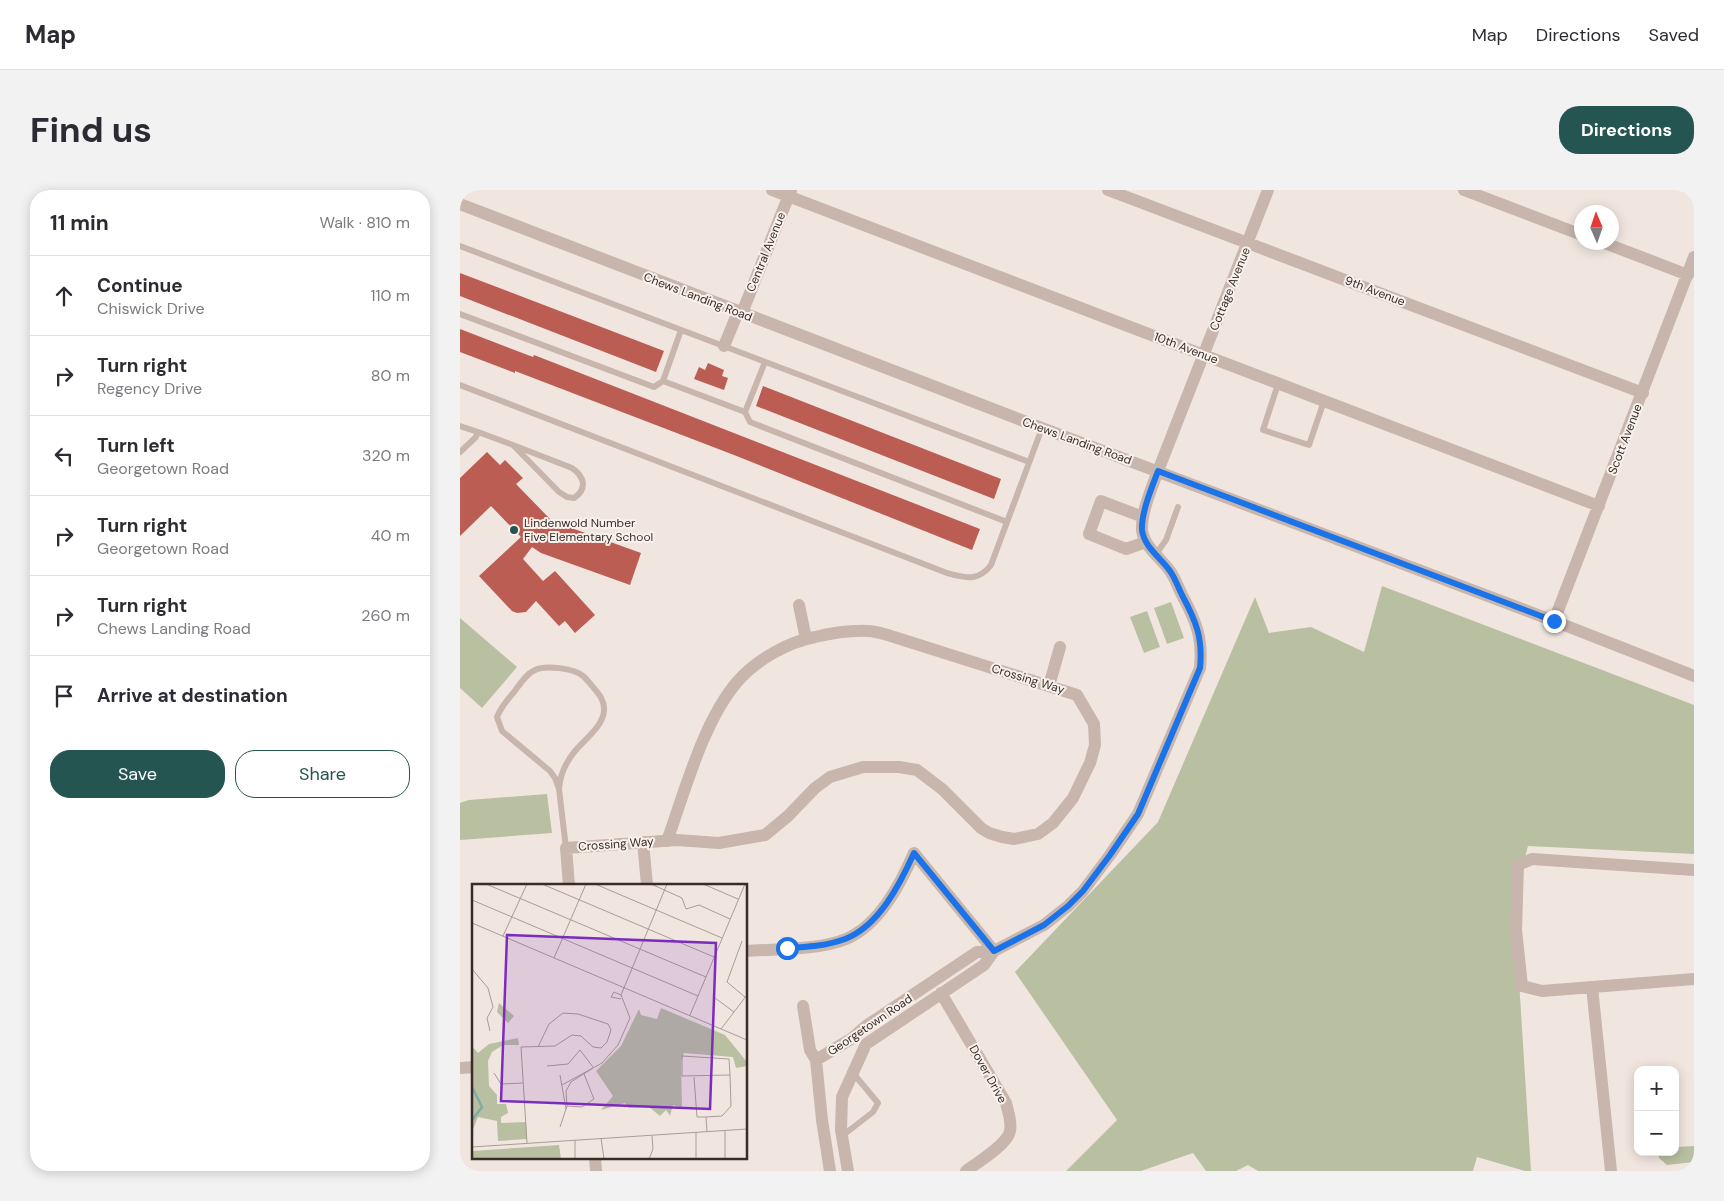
<!DOCTYPE html>
<meta charset="utf-8">
<style>
:root{--surface:#fff;--page:#f2f2f3;--text:#2b2b33;--muted:#7c7c81;--line:#e1e1e2;--accent:#245550}
body{margin:0;font-family:"DM Sans",sans-serif;background:var(--page);color:var(--text)}
.controls{position:absolute;right:15px;bottom:15px;display:grid;overflow:hidden;border-radius:10px;box-shadow:0 2px 12px #0003}
.controls button{width:45px;height:45px;display:grid;place-items:center;padding:0;border:0;border-bottom:1px solid var(--line);background:var(--surface);color:var(--text);font:25px sans-serif}
.compass{position:absolute;left:1114px;top:15px;width:45px;height:45px;border-radius:50%;background:var(--surface);box-shadow:0 2px 12px #0003;rotate:358deg}
.stop{position:absolute;width:15px;height:15px;margin:-11px;border:4px solid #1a73e8;border-radius:50%;background:#fff}
.stop.end{background:#1a73e8;border-color:#fff;box-shadow:0 1px 5px #0008}
.list{margin:0;padding:0;list-style:none}
h2{display:flex;justify-content:space-between;align-items:center;height:65px;margin:0;padding:0 20px;font-size:21px}
h2 small{font-size:16px;font-weight:400;color:var(--muted)}
.list li{display:grid;grid-template-columns:32px 1fr auto;gap:15px;align-items:center;box-sizing:border-box;height:80px;padding:0 20px;border-top:1px solid var(--line)}
.list b{display:block;font-size:19px;white-space:nowrap}
.list p{margin:0;font-size:16px;white-space:nowrap;color:var(--muted)}
.list em{font-size:16px;font-style:normal;color:var(--muted)}
.actions{display:flex;gap:10px;padding:15px 20px}
.actions a{flex:1;padding:11px 0;border:1px solid var(--accent);border-radius:20px;text-align:center;font-size:18px;color:var(--accent)}
.actions .main{background:var(--accent);color:#fff}
.icon{flex:none;width:28px;height:28px;fill:none;stroke:currentColor;stroke-width:2;stroke-linecap:round;stroke-linejoin:round}
.map{position:relative;flex:none;width:1234px;height:981px;overflow:hidden;border-radius:20px}
header{display:flex;align-items:center;gap:30px;box-sizing:border-box;height:70px;padding:0 25px;background:var(--surface);border-bottom:1px solid var(--line)}
header strong{font-size:24px}
nav{display:flex;gap:28px;margin-inline-start:auto;font-size:18px}
.intro{display:flex;align-items:center;justify-content:space-between;box-sizing:border-box;height:120px;padding:0 30px}
h1{margin:0;font-size:35px}
.button{padding:12px 22px;border-radius:20px;background:var(--accent);color:#fff;font-size:18px;font-weight:700}
main{display:flex;gap:30px;padding:0 30px}
aside{flex:1;background:var(--surface);border-radius:20px;box-shadow:0 2px 12px #0003}
.map>svg:first-child{display:block}
.green{fill:#b9bfa1}
.building{fill:#bb5d53}
.lines{fill:none;stroke-linecap:round;stroke-linejoin:round}
.service{stroke:#c8b5ac;stroke-width:6}
.minor{stroke:#c8b5ac;stroke-width:12}
.tertiary{stroke:#c8b5ac;stroke-width:12}
.route{stroke:#1a73e8;stroke-width:6}
.poi-dot{fill:#245550;stroke:#f9f1ec;stroke-width:2}
.labels{text-anchor:middle;stroke-width:4;stroke-linejoin:round;paint-order:stroke}
.street-label{font-size:12px;fill:#372c2a;stroke:#f9f1ec}
.poi-label{font-size:12px;fill:#372c2a;stroke:#f9f1ec;text-anchor:start}
.inset-river{fill:none;stroke:#81aba7;stroke-width:2.5}
.inset-road{fill:none;stroke:#a79c97;stroke-width:1}
.view{fill:#7b2cbf;fill-opacity:0.15;stroke:#7b2cbf;stroke-width:2.5}
.inset-edge{fill:none;stroke:#372c2a;stroke-width:2.5}
</style>
<header>
<strong>Map</strong>
<nav><a>Map</a><a>Directions</a><a>Saved</a></nav>
</header>
<div class="intro"><h1>Find us</h1><a class="button">Directions</a></div>
<main>
<aside>
<h2>11 min<small>Walk · 810 m</small></h2>
<ul class="list">
<li><svg class="icon" aria-label="ahead" viewBox="0 0 24 24"><path d="M12 20V5M6 11l6-6 6 6"/></svg><div><b>Continue</b><p>Chiswick Drive</p></div><em>110 m</em></li>
<li><svg class="icon" aria-label="right" viewBox="0 0 24 24"><path d="M7 20v-9h11M14 6l5 5-5 5"/></svg><div><b>Turn right</b><p>Regency Drive</p></div><em>80 m</em></li>
<li><svg class="icon" aria-label="left" viewBox="0 0 24 24"><path d="M17 20v-9H6M10 6l-5 5 5 5"/></svg><div><b>Turn left</b><p>Georgetown Road</p></div><em>320 m</em></li>
<li><svg class="icon" aria-label="right" viewBox="0 0 24 24"><path d="M7 20v-9h11M14 6l5 5-5 5"/></svg><div><b>Turn right</b><p>Georgetown Road</p></div><em>40 m</em></li>
<li><svg class="icon" aria-label="right" viewBox="0 0 24 24"><path d="M7 20v-9h11M14 6l5 5-5 5"/></svg><div><b>Turn right</b><p>Chews Landing Road</p></div><em>260 m</em></li>
<li><svg class="icon" aria-label="arrive" viewBox="0 0 24 24"><path d="M6 21V4h12l-3 4 3 4H6"/></svg><div><b>Arrive at destination</b></div></li>
</ul>
<div class="actions"><a class="main">Save</a><a>Share</a></div>
</aside>
<div class="map">
<svg width="1234" height="981" viewBox="0 0 1234 981">
<rect width="100%" height="100%" fill="#f1e6df"/>
<!-- green -->
<path class="green" d="M922,396L1234,515V664L1068,656L1054,711L1071,981H1065L1017,967L1013,981H798L788,975L776,981H746L733,963L681,981H606L657,930L555,782L698,632L795,407L809,443L851,437L904,462Z
M711,412L724,448L707,454L694,418Z
M687,421L700,457L684,463L670,427Z
M0,428L57,477L22,518L0,498Z
M87,604L92,643L0,650V613L9,610Z
M1215,946L1217,957L1234,956V972L1207,975L1199,968L1198,962H1215Z"/>
<!-- building -->
<path class="building" d="M0,83L204,161L196,182L0,106Z
M0,139L73,167L74,165L520,339L512,360L274,265L55,181V183L0,162Z
M248,173L264,180L262,186L268,188L264,200L234,189L239,177L245,180Z
M303,196L541,289L534,309L296,216Z
M27,262L40,275L45,270L63,288L56,294L92,331L181,363L170,395L81,363L72,357L63,369L83,391L95,381L135,425L115,443L105,431L99,436L76,411L66,422L57,423L52,421L19,386L61,347L31,316L0,346V288Z"/>
<g class="lines">
<!-- service -->
<path class="service" d="M0,56L569,272
M0,124L194,197L203,191
M221,140L203,191L285,222L305,172
M818,194L803,240L849,255L864,211
M0,195L487,383C506,388 518,392 531,375L582,238
M285,222L290,232L547,332
M0,236L18,242L16,247L0,262
M18,242L53,255L99,302L107,307L114,308C128,299 124,286 112,278L53,255
M696,364L706,350L718,317
M99,599L95,588L90,581L42,541L37,527C41,517 47,510 54,502C60,494 66,484 75,480C85,475 114,478 123,486C127,489 130,494 133,497C139,504 145,511 144,521C143,536 125,549 115,561C106,572 100,585 99,599L106,658
M382,946L413,922L418,913L393,883"/>
<!-- minor -->
<path class="minor" d="M312,0L1139,316
M648,0L1183,203
M1004,0L1122,45
M1142,52L1228,85
M282,123L331,0
M264,156L278,122
M683,327L641,311L629,344L666,359L686,352
M339,415L346,449
M1094,431L1234,67
M589,496L600,457
M183,652L187,695
M1234,680L1072,669L1058,675L1056,740L1062,796L1082,801L1234,789
M109,695L106,658L217,650L259,653L305,645L328,626L355,598L370,587L403,577H439L457,580L482,599L521,638L529,643L542,647L554,649L578,644L593,633L613,608L630,573L635,555L634,534L617,505L434,447C426,445 417,441 408,441C391,440 372,443 355,447C328,452 296,470 277,492C243,532 225,601 207,651
M286,761C315,759 360,760 386,749C419,735 440,695 454,663L534,761
M1132,797L1151,981
M481,803L546,913C548,922 552,931 550,941C548,954 517,973 506,981
M343,816L350,860L356,870L362,930L370,981
M356,870L391,849L406,836L517,762L534,761L584,735L608,716L623,701L650,665L678,624L740,478C743,448 736,431 722,405C718,397 715,388 710,381C701,368 684,357 682,340C681,323 692,297 698,281L808,0
M0,878L14,877
M135,967L136,981
M388,981L381,940L382,907L406,854L524,775L534,761"/>
<!-- tertiary -->
<path class="tertiary" d="M0,14L582,238L1094,431L1234,486"/>
</g>
<g class="lines">
<!-- route -->
<path class="route" d="M327,758C346,757 366,756 385,749C419,736 440,694 454,663L534,761L584,735L608,716L623,701L650,665L678,624L740,478C743,448 736,431 722,405C718,397 715,388 710,381C701,368 684,357 682,340C681,323 692,297 698,281L1094,431"/>
</g>
<!-- markers -->
<circle class="poi-dot" cx="54" cy="340" r="5"/>
<g class="labels">
<!-- street labels -->
<g class="street-label">
<text transform="translate(306 62) rotate(-68)" y="4">Central Avenue</text>
<text transform="translate(770 99) rotate(-68)" y="4">Cottage Avenue</text>
<text transform="translate(915 101) rotate(21)" y="4">9th Avenue</text>
<text transform="translate(238 107) rotate(21)" y="4">Chews Landing Road</text>
<text transform="translate(726 158) rotate(21)" y="4">10th Avenue</text>
<text transform="translate(1165 249) rotate(-69)" y="4">Scott Avenue</text>
<text transform="translate(617 251) rotate(20)" y="4">Chews Landing Road</text>
<text transform="translate(568 489) rotate(17)" y="4">Crossing Way</text>
<text transform="translate(156 654) rotate(-4)" y="4">Crossing Way</text>
<text transform="translate(410 835) rotate(-34)" y="4">Georgetown Road</text>
<text transform="translate(528 884) rotate(61)" y="4">Dover Drive</text>
</g>
<!-- poi labels -->
<g class="poi-label">
<text x="64" y="337">Lindenwold Number<tspan x="64" dy="14">Five Elementary School</tspan></text>
</g>
</g>
<!-- overview -->
<g transform="translate(12 694)">
<rect width="275" height="275" fill="#f1e6df"/>
<path d="M27,119L42,132L36,139L25,128ZM189,124L253,151L275,178V182L264,184L261,173L212,169L209,178L210,224L201,221L198,232L194,226L188,232L177,223L157,224L153,219L129,226L141,212L124,187L149,162L167,125L169,131L185,135ZM46,154L47,161H31L20,168L16,177L17,202L25,211V220H34L36,229L29,233V239L54,238L55,255L26,257L25,237L6,233L0,248V162L6,169L17,160ZM87,261L89,275H0V267Z" fill="#b9bfa1"/>
<path class="inset-river" d="M0,203L10,223L0,236"/>
<path class="inset-road" d="M14,0L234,93M70,0L242,73M123,0L250,54M179,0L210,14L214,25L227,21L258,35M231,0L266,15M0,16L226,112M0,39L275,156M31,52L55,0M270,57L255,98L273,113M82,74L114,0M0,85L16,104L21,123L15,134L18,147M149,111L142,108L139,113L149,115M243,114L262,128M218,131L273,0M249,145L275,111M75,182L96,180L108,166L121,183M22,189L29,200L51,199M222,193L225,233H234L250,232L259,222L258,191L210,192V172L257,175L258,191M90,201L130,179L146,161L158,134L149,111L195,0M275,202V235M95,222L94,207L99,198L121,184M94,225L95,222L110,223L122,215L112,190M234,233L235,248M88,243L94,225L88,191M253,247V275M129,254L132,275M55,259L49,163L83,162L100,151L109,152L121,163L129,164L135,158L139,146L136,140L106,130L91,129L77,140L66,163M0,263L275,245M103,275V256M177,275L181,265L180,252M224,275V248"/>
<path class="view" d="M35,51L244,59L238,225L29,217Z"/>
<rect width="275" height="275" class="inset-edge"/>
</g>
</svg>
<div class="controls">
<button>+</button>
<button>−</button>
</div>
<svg class="compass" viewBox="-18 -18 36 36"><path d="M0-13l5 13h-10z" fill="#e53935"/><path d="M0 13l5-13h-10z" fill="#7c7c81"/></svg>
<div class="stop" style="left:327px;top:758px"></div>
<div class="stop end" style="left:1094px;top:431px"></div>
</div>
</main>
